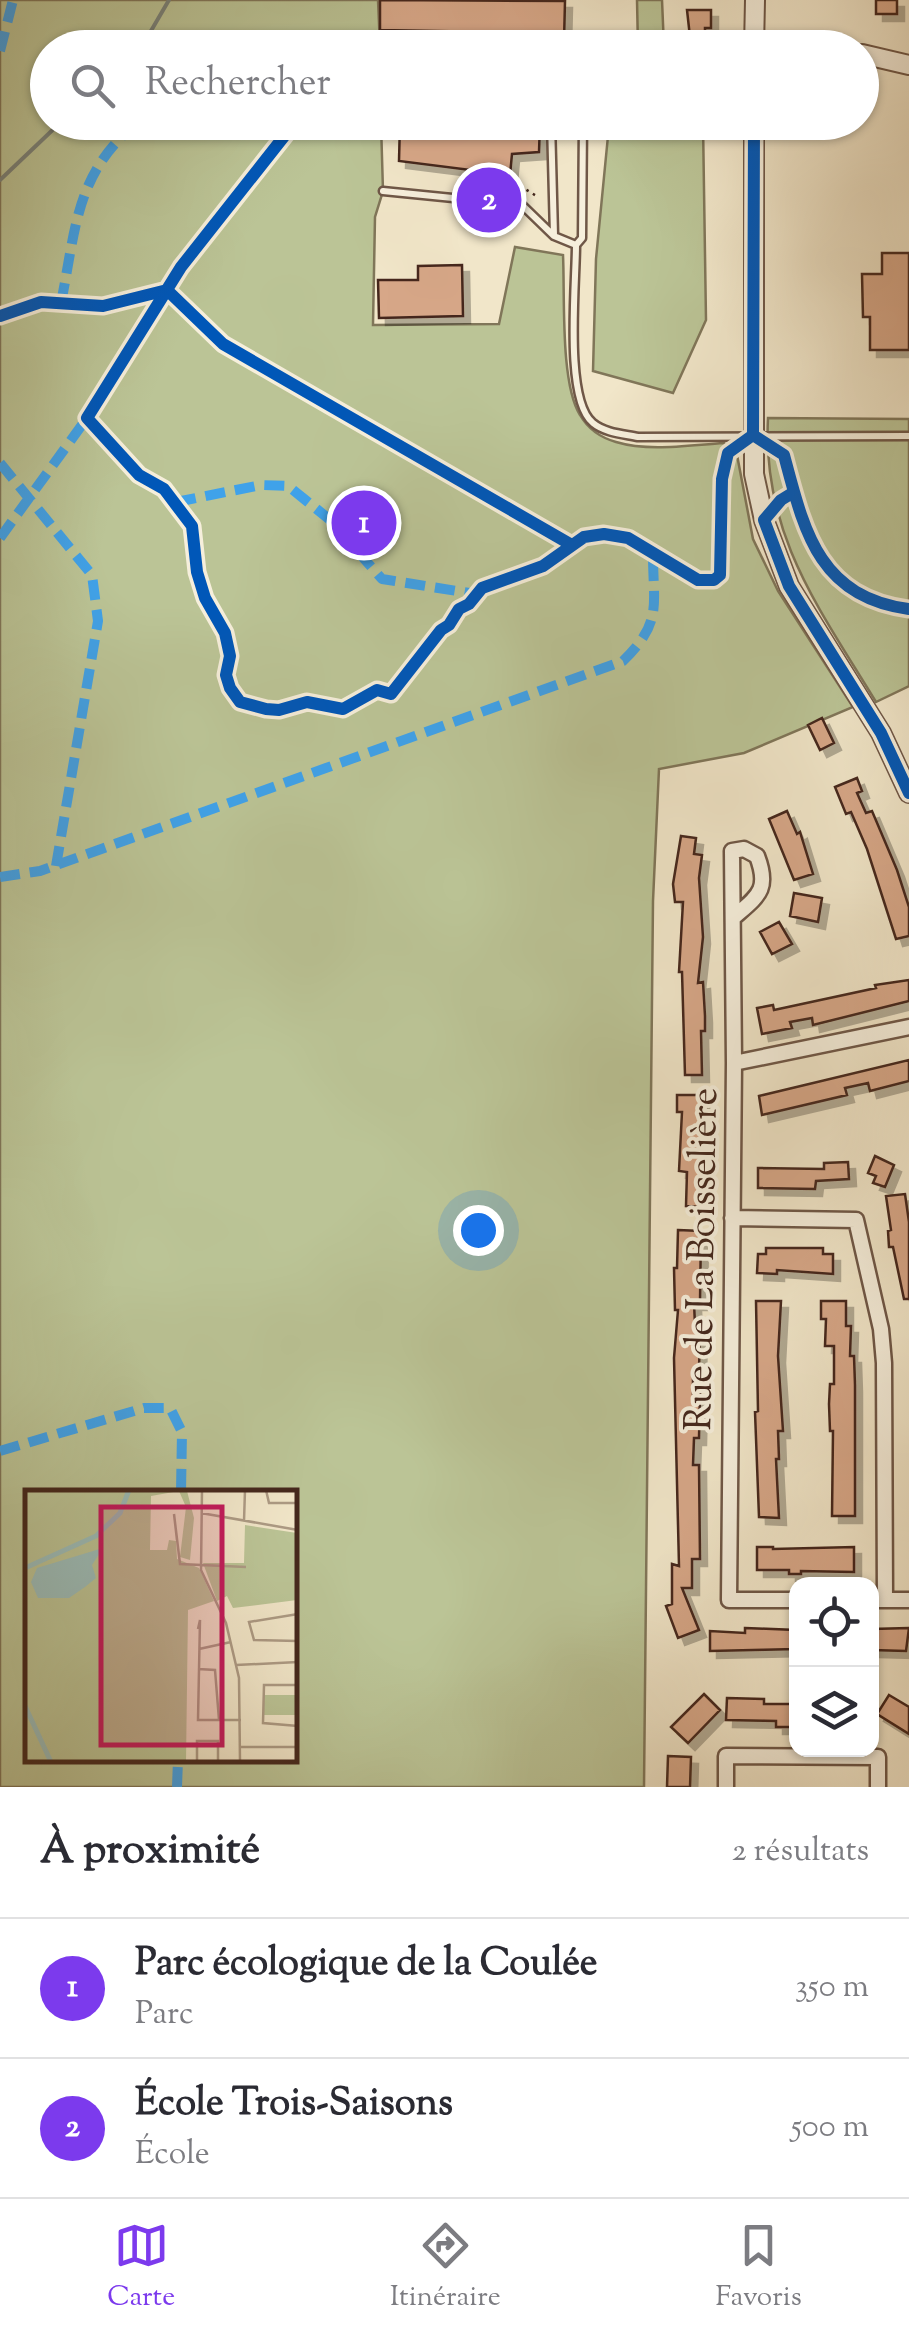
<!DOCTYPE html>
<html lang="fr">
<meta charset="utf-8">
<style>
:root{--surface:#fff;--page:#f7f7f7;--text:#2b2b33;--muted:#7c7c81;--line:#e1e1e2;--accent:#7c3aed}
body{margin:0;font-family:"Sorts Mill Goudy",serif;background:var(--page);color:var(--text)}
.controls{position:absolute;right:30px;bottom:30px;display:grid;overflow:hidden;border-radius:20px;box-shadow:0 2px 8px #0004}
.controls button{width:90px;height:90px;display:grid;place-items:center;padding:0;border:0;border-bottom:2px solid var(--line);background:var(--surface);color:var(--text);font:50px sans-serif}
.you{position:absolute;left:478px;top:1230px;width:35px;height:35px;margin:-25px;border:8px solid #fff;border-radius:50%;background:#1a73e8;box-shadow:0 0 0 15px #1a73e833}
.badge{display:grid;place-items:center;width:65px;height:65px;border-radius:50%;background:var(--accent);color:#fff;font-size:32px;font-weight:700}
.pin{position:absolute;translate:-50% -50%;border:5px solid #fff;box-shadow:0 2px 10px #0006}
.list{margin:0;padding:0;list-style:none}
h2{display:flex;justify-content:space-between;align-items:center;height:130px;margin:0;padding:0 40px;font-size:42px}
h2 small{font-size:32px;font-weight:400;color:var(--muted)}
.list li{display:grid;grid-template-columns:65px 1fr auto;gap:30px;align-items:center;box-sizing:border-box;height:140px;padding:0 40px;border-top:2px solid var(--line)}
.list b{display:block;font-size:38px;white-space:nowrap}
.list p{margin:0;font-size:32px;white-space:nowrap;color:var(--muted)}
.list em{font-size:32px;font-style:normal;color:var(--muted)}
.icon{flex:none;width:55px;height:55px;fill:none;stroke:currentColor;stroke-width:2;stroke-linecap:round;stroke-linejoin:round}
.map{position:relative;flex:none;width:909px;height:1787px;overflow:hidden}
.search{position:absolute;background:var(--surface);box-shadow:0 2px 8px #0004;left:30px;right:30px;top:30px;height:110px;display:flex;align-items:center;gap:25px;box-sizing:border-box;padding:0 35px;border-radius:55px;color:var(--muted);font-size:38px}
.sheet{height:410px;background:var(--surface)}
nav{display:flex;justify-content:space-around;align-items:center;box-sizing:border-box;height:140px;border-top:2px solid var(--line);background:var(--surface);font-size:28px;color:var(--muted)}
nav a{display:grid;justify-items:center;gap:5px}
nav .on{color:var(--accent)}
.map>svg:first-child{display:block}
.green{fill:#bbc496;stroke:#807659;stroke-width:2.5;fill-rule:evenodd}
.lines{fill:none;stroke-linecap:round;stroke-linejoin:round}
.stream{stroke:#78827b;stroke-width:4}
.building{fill:#d7a788;stroke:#44271c;stroke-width:2.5;filter:url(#shadow)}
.service-casing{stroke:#6f5747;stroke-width:11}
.minor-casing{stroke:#6f5747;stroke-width:19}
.tertiary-casing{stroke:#6f5747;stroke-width:22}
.path{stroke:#44271c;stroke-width:2.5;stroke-dasharray:2.5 5;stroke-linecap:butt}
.service{stroke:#f6efdc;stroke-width:6}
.minor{stroke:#f6efdc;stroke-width:14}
.tertiary{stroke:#f6efdc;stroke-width:18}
.quiet{stroke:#3fa2ea;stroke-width:10;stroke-dasharray:20 10;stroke-linecap:butt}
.cycleway-casing{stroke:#f6efdc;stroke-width:19}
.cycleway{stroke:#0057b8;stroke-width:12}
.labels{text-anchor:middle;stroke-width:8;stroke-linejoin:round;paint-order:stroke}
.street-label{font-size:38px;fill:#44271c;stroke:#f6efdc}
.inset-river{fill:none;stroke:#9bbebb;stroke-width:5}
.inset-road{fill:none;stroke:#ac9a84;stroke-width:2.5}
.view{fill:#c2185b;fill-opacity:0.15;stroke:#c2185b;stroke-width:5}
.inset-edge{fill:none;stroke:#44271c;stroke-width:5}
</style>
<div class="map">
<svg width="909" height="1787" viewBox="0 0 909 1787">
<defs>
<filter id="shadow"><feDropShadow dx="7" dy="7" stdDeviation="0" flood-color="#0004"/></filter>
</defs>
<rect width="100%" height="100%" fill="#f1e6c9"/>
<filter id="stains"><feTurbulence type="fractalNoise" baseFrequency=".002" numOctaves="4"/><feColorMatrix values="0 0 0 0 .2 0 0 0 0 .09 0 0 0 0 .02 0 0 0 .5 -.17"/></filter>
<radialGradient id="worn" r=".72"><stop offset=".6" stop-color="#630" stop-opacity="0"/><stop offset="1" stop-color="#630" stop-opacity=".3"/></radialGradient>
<!-- green -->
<path class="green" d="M0,0H378L380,47L48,48V122L381,123L383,191L375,217L373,325L499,324L515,247L563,255C565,295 560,383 580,415C588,429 602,438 616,442C649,452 690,445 724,443L737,455L753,539L778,591L853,707L744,753L659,769L653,901L644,1787H0ZM28,1492H295V1760H28Z
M637,0H662L664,47H638Z
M639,123H703L706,320L673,393L593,371L596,259L608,136L639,129Z
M768,418L909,419V686L876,702C819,608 762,534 768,418Z"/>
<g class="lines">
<!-- stream -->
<path class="stream" d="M141,48L169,0
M0,180L61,122"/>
</g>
<!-- building -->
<path class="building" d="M380,0L565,1L564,41L506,39V48H491V32L380,30Z
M876,0H897V14H876Z
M687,10H711V28H705V37H690Z
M400,122H540L539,152L512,154L510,175L399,161Z
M882,253H909V350H870V317H863L862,274H882Z
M462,265L463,316L379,318L378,280H418V266Z
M822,718L834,743L820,750L808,725Z
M857,778L862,791L857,793L866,813L872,811L897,870L909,907V936L896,939L867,849L851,812L846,814L835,787Z
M787,811L797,834L800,832L813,874L794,880L769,819Z
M681,836L696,838L694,854L702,855L699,878L703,937L698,983L703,982L705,1016V1031H701L702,1075H685L682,972H679L683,902H675L673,884Z
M794,893L822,898L818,922L790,916Z
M779,922L792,944L772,954L760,932Z
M909,980V1001L813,1025L812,1018L790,1022L792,1028L762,1034L757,1008L773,1005L774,1010L876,988L875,985Z
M909,1060V1081L870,1091L868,1083L845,1088L847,1095L762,1115L759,1096Z
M677,1095H702V1207L686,1206L687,1172L679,1171L682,1112H677Z
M875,1156L894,1165L885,1187L873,1183L876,1176L868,1173Z
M848,1162L849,1179L816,1181L815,1189L758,1188V1168L824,1169V1163Z
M905,1194L909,1222V1299H904L893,1247H889L888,1231L891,1230L886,1196Z
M678,1230L701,1231L700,1303H694L695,1325H700L699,1372H693V1394H700L699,1438H694L693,1465H699L700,1559H692V1588H682L699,1630L678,1638L666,1606L672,1604V1564L679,1566L674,1358L678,1310H675L674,1268H677Z
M766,1248H823V1254H833V1274L777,1270V1274L757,1273L758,1254H766Z
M756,1301H781L778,1356L783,1431H778L779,1459H776L779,1518L759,1517L755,1412L758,1411Z
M821,1301H846V1326H851L850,1356H854L855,1385V1516H832L833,1431H830L829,1404L830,1384H834V1346H825L826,1319H821Z
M757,1547H773V1549L854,1547V1572L801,1571V1574H789V1570H757Z
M745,1628L796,1630V1649L710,1651V1631L745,1633Z
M909,1628L906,1651L872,1650V1629Z
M704,1694L720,1710L688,1743L671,1727Z
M889,1695L909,1707V1734L877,1714Z
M727,1698L764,1699V1704H796V1727H776V1721L726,1720Z
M668,1756L691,1757L690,1787H667Z"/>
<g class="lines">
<defs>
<path id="service" d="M551,122L554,235
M383,191L522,205L554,236L576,245C576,284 564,400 593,423C605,433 624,434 638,437L909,436
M576,245L582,238L583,122"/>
<path id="minor" d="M733,918C758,896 770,890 757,856L744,849L732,851L734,1063L729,1600H796
M734,1063L909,1027
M732,1218L856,1220L881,1329L884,1363L885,1600
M872,1600H909
M726,1787V1756L878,1757V1787"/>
<path id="tertiary" d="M754,47L816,48
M754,48L755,0
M862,54L909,65
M754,122V474L764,520L789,586L881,733L909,793"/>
</defs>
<!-- service casing -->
<use href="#service" class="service-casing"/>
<!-- minor casing -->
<use href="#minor" class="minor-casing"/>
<!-- tertiary casing -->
<use href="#tertiary" class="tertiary-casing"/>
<!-- path -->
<path class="path" d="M501,174L538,197"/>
<!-- service -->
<use href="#service" class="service"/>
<!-- minor -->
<use href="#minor" class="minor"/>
<!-- tertiary -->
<use href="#tertiary" class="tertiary"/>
<!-- quiet -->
<path class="quiet" d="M191,48L197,37
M0,51L13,0
M61,303C76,229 75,173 138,122
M0,463L92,575L98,621L56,866
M176,502L261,485L288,486L329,519L382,579L476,594
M0,538L87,418
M0,877L40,871L623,661C663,622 653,606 653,554
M0,1451L144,1408H170L182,1432L181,1492
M177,1787L178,1760"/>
<defs>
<path id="cycleway" d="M293,125L181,267L87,418L139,475L164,489L192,526L197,572L205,598L225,633L230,656L226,675L230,688L240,702L266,709L279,710L307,702L343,709L377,690L391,694L441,630L449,625L459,609L469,604L482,588L543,566L584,537L604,534L628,538L698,580H714L720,575L722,479L728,453L753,435
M167,290L223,344L570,544
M0,316L41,302L103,306L167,290
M753,435L754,122
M753,435L784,455C804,530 818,597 909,609
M794,492L781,500L764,520L789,586L881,733L909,793"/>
</defs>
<!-- cycleway casing -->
<use href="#cycleway" class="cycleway-casing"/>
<!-- cycleway -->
<use href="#cycleway" class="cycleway"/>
</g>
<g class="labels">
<!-- street labels -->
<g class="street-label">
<text transform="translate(700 1259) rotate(-89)" y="13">Rue de La Boisselière</text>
</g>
</g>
<!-- overview -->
<g transform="translate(25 1490)">
<rect width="272" height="272" fill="#f1e6c9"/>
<path d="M1,0L162,1L169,28L165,70L155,67L161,17L154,1L126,6L125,60H142L144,50L151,51L152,69L174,78L189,111L163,120L161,272H0ZM220,35L272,43V110L208,118L202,106L192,111L178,73H219ZM238,205H270L271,225H238Z" fill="#bbc496"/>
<path d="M78,58L67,75L71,88L60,97L44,108H13L6,92L12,78Z" fill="#9bbebb"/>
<path class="inset-river" d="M0,78L71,46L95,23L104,0M0,216L26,272"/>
<path class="inset-road" d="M177,0L176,80L201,133L214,188L215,272M241,0L244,13H273M176,23L273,40M219,31L220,0M152,50L149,24L155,74L221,77M273,124L224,132L229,150L273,151M173,139L175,130L173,230H216M174,159L206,152M211,175L273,172M173,179L190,180L194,230M273,195H239L238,233L273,236M215,257H273M172,272V251H193V272"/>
<path class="view" d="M76,17H197V255H76Z"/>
<rect width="272" height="272" class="inset-edge"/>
</g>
<rect width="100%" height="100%" filter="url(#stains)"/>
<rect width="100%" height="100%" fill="url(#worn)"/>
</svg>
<div class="controls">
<button><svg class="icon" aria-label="locate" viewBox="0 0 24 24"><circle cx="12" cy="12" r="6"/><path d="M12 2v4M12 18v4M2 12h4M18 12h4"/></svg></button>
<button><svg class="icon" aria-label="layers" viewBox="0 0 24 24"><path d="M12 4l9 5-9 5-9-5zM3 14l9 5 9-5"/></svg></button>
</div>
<div class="you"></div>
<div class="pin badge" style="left:364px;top:523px">1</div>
<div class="pin badge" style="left:489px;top:200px">2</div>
<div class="search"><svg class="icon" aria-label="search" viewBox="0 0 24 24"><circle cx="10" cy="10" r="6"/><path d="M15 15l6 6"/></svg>Rechercher</div>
</div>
<section class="sheet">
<h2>À proximité<small>2 résultats</small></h2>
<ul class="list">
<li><span class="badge">1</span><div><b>Parc écologique de la Coulée</b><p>Parc</p></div><em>350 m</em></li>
<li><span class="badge">2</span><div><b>École Trois-Saisons</b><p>École</p></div><em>500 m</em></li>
</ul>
</section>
<nav>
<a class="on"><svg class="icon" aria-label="map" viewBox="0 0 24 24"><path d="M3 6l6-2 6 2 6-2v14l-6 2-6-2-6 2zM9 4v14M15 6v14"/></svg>Carte</a>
<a><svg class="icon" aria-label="directions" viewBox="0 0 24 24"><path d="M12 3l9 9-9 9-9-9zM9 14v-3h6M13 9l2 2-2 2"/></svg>Itinéraire</a>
<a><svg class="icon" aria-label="saved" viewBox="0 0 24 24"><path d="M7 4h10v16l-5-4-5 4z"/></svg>Favoris</a>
</nav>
